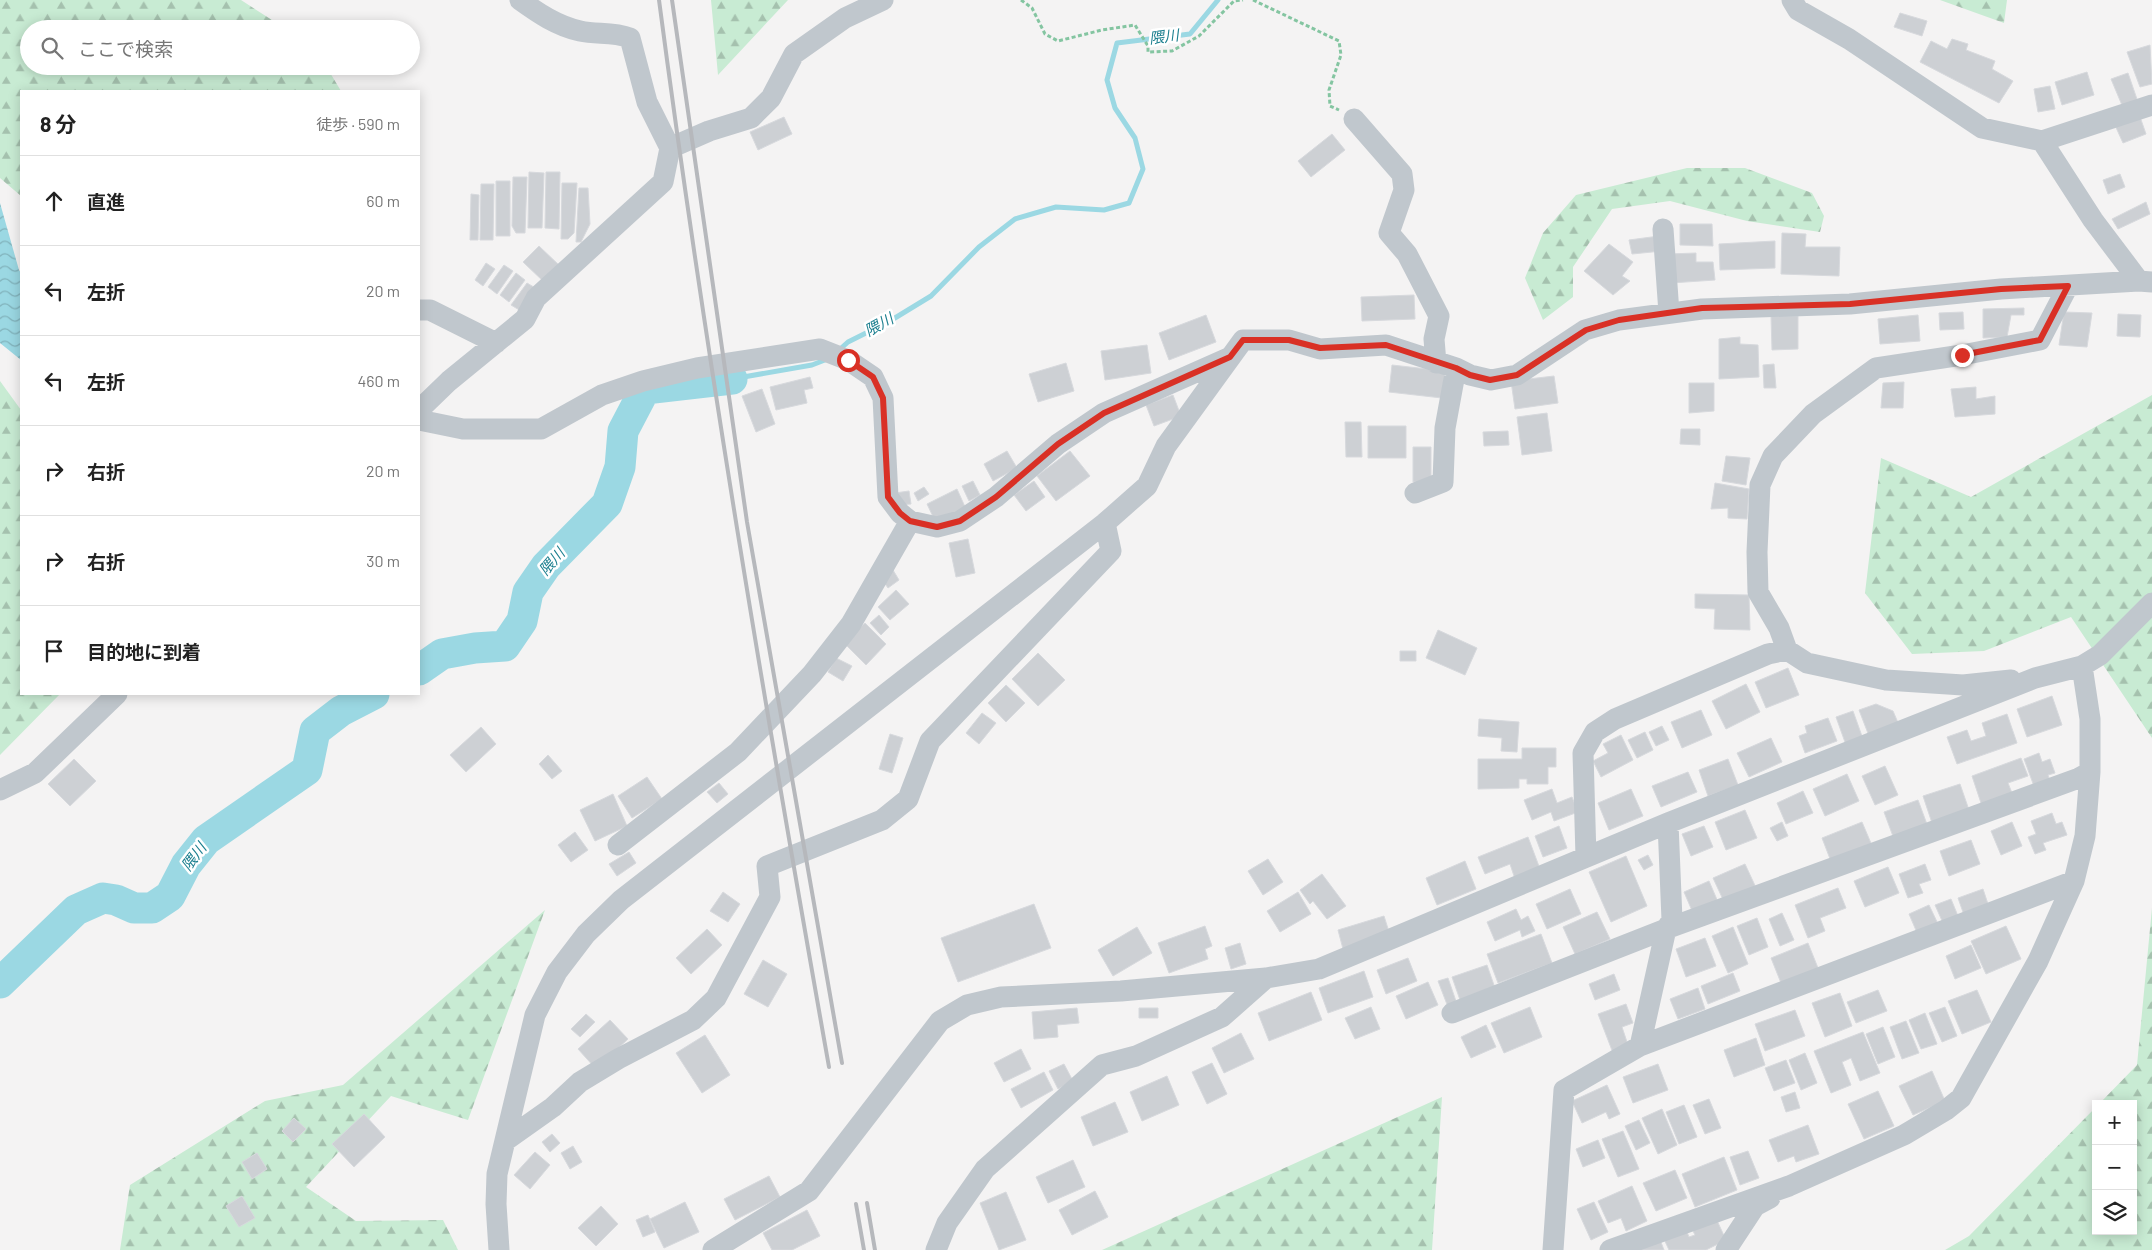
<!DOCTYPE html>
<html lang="ja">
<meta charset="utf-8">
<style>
:root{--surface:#fff;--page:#f6f6f6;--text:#222;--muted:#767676;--line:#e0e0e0}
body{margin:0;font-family:Barlow,"Noto Sans JP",sans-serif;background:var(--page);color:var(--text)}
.controls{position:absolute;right:15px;bottom:15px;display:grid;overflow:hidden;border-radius:0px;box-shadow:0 2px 12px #0003}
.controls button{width:45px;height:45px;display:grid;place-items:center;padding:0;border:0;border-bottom:1px solid var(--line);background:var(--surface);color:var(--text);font:25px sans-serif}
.stop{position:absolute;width:15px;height:15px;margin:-11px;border:4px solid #d93025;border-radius:50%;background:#fff}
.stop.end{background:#d93025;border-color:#fff;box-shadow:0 1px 5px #0008}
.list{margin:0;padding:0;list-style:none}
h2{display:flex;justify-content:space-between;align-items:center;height:65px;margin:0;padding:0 20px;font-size:21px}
h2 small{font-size:16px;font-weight:400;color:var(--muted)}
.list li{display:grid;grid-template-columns:32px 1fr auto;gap:15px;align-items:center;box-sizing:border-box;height:90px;padding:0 20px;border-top:1px solid var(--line)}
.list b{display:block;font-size:19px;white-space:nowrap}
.list em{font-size:16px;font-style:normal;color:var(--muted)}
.icon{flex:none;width:28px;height:28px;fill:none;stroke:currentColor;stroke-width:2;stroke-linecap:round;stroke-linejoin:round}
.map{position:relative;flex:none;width:2152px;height:1250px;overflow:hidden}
.search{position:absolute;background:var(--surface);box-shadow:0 2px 12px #0003;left:20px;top:20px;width:400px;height:55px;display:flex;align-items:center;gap:12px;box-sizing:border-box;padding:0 18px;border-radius:28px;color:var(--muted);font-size:19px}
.panel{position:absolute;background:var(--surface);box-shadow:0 2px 12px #0003;left:20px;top:90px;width:400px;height:605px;border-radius:0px}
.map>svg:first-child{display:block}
.forest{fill:url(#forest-firs)}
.water{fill:url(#water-waves)}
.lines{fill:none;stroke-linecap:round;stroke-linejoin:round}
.stream{stroke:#9bd8e3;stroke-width:5}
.river{stroke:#9bd8e3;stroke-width:31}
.building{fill:#cdd0d4;stroke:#d7d9dd}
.path{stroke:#84c5a1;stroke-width:3;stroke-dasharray:4 2.5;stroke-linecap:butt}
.minor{stroke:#c0c7cd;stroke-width:21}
.rail{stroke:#b6b8bc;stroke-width:4}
.route{stroke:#d93025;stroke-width:6}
.labels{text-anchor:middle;stroke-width:5;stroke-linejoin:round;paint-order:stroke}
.water-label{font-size:15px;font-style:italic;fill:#1e8090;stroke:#fff}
</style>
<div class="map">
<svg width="2152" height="1250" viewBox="0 0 2152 1250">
<defs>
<pattern id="forest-firs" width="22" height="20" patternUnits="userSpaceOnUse" patternTransform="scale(1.25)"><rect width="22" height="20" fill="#c8ebd3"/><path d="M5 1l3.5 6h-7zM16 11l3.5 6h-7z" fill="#a5c1ae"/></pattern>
<pattern id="water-waves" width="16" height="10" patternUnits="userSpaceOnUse" patternTransform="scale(1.25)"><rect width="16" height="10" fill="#9bd8e3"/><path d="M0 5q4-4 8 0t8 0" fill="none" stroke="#81b2bb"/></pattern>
</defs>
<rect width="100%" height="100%" fill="#f4f3f3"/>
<!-- forest -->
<path class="forest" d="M0,0H241L286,29H29V66H326L341,91H21V196L0,178Z
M711,0H788L718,75Z
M1940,0H2007L2004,23Z
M1687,168H1745L1812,193L1824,216L1820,232L1747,221L1670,201L1612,209L1573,267V297L1543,320L1525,278L1543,233L1576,195Z
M0,381L21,410V694H60L0,755Z
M2152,395V738L2071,617L1984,651L1912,654L1865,593L1881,458L1971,497Z
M2152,908V1250H1945L1969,1236L2096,1107V1231H2133V1104H2099L2137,1065Z
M545,910L468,1120L391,1096L306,1187L356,1221L443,1220L458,1250H120L130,1185L265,1101L343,1085Z
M1442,1097L1432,1250H1102Z"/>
<!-- water -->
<path class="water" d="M0,203L19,270L21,273V360L0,343Z"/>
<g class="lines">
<!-- stream -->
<path class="stream" d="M838,351L848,342L890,321L931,296L979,247L1015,219L1056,207L1104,210L1129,203L1143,169L1135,138L1115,108L1107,80L1117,43L1190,34L1218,0
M732,379L812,365L830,358"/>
<!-- river -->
<path class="river" d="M419,670L442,654L475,648L505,646L522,621L528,592L546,566L607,504L620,467L623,431L645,389L732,379
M0,983L76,910L103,898L116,900L134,908H152L170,896L186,865L206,840L307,770L315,731L341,711L374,694"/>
</g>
<!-- building -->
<path class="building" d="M1900,13L1927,21L1922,36L1894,27Z
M1952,39L1968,44L1966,50L1995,61L1992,69L2013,81L1999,103L1920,62L1931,41L1947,49Z
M2150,45L2152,84L2140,87L2127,52Z
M2087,72L2094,95L2062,105L2055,82Z
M2128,73L2139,105L2124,110L2111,79Z
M2050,86L2055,109L2038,112L2034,89Z
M2139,114L2146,134L2123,143L2114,123Z
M784,117L792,134L758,150L750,132Z
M1332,134L1345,150L1311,177L1298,161Z
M529,172L544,173L542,228H528Z
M546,172H560L559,229L545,228Z
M2120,174L2125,187L2108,194L2103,180Z
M513,177H527L525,233H516L512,226Z
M496,181H510V236H496Z
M562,183H577L574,233L568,239H561Z
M481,184H494L493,240H480Z
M579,188H588L590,224L581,242H576Z
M471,194L479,195L478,240H470Z
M2146,202L2150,214L2118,229L2112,219Z
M1680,224H1712L1713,246L1680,245Z
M1782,233L1806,234L1805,247H1840L1839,276L1781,274Z
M1659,236L1662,251L1632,254L1629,240Z
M1775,241V268L1720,270L1719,244Z
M1609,244L1633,262L1622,276L1630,281L1613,295L1584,271Z
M539,246L560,266L544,282L523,262Z
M1696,253V262H1713L1715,280L1671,283L1669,254Z
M486,263L495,269L483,286L475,280Z
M504,265L513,271L497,294L488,287Z
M516,273L525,280L509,302L500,295Z
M527,283L537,289L521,311L511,305Z
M1414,295L1415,319L1362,321L1361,297Z
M2024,308V315H2011L2007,337L1983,338V309Z
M1963,312L1964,329L1940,330L1939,313Z
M2064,312L2092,313L2087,347L2059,345Z
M2118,314L2141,315L2140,337L2117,336Z
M1206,315L1216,342L1169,360L1159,333Z
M1918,315L1920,341L1880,344L1878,319Z
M1771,316H1798V349L1772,350Z
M1740,337V344L1758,345L1759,377L1719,379V339Z
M1147,345L1151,373L1105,380L1101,351Z
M1066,363L1074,391L1038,402L1029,374Z
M1774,364L1776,388H1764L1763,365Z
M1392,365L1445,371L1442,398L1389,392Z
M1554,376L1558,403L1515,409L1511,381Z
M810,377L813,388L804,390L807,403L776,410L770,387Z
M1904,382L1903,408H1881L1883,383Z
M1689,383H1714V411L1689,413Z
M1976,387V399L1995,396V414L1955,417L1951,389Z
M762,389L775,424L756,432L742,396Z
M1173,395L1181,416L1154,426L1146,405Z
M1547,413L1552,451L1522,455L1517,417Z
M1345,422H1361L1362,457H1346Z
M1368,426H1406V458H1368Z
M1681,429H1700V445L1680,444Z
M1508,431L1509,445L1484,446L1483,432Z
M1413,447H1431V482H1413Z
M1007,451L1017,468L993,481L984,464Z
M1070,451L1090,476L1056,501L1037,476Z
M1726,456L1750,458L1746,485L1722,481Z
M973,481L980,495L969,501L962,486Z
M1034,481L1045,497L1026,511L1014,495Z
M1715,483L1749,489L1747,519L1728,518V508L1711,509Z
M924,487L929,494L918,501L914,493Z
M957,489L966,509L936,523L927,504Z
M909,491L911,504L897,505L895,493Z
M968,539L975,573L956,577L949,543Z
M893,570L899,580L888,588L881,578Z
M896,590L909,604L890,620L878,607Z
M1695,594L1749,595L1750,630L1714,629L1715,609L1695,608Z
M879,615L889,627L881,635L870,623Z
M865,623L886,644L866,665L844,643Z
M1438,630L1477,648L1465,675L1426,658Z
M1400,651H1416V661H1400Z
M1038,653L1065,680L1038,706L1012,679Z
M836,658L852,666L843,681L828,672Z
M1788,668L1799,695L1766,708L1755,682Z
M1746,684L1760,712L1726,729L1712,701Z
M1006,685L1025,703L1006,722L988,703Z
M2052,696L2062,725L2027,737L2017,709Z
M1876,704L1893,711L1899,725L1869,736L1859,710Z
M1701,710L1712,735L1682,748L1671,722Z
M1853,711L1863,739L1846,745L1836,717Z
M982,713L996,723L979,744L966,733Z
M2007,714L2017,743L1957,764L1947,737L1967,730L1971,741L1986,736L1982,723Z
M1828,718L1837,741L1805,753L1799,736L1807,733L1805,726Z
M1479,719L1519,722L1517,752L1501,751L1502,738L1478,736Z
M1662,726L1669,740L1656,746L1649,732Z
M481,727L496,744L466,772L450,755Z
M1645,732L1653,750L1637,758L1628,740Z
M890,734L903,738L892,773L879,769Z
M1621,735L1633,760L1601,777L1593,761L1608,753L1603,744Z
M1771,738L1782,762L1749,777L1737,753Z
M1522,748H1556V767H1548V784H1527V779H1519V788L1478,789V759H1522Z
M2039,753L2042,762L2050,759L2055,773L2048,775L2051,784L2035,789L2024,759Z
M548,755L562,771L552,779L539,764Z
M2021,758L2028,776L2008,783L2014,798L1983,809L1972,776Z
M74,759L96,781L70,806L48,784Z
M1728,759L1738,785L1708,796L1699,770Z
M1885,766L1898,795L1875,805L1862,776Z
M1688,772L1697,792L1661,807L1652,786Z
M1847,774L1859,801L1825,816L1813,789Z
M647,777L662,799L632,818L618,796Z
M719,783L728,794L717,803L707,792Z
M1960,784L1969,810L1932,823L1923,796Z
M1552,789L1557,803L1572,797L1578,812L1554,821L1551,812L1532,820L1524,800Z
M1631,789L1643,816L1609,830L1598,803Z
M1803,791L1813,813L1786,824L1777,803Z
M613,794L627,826L595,841L580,810Z
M1918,800L1928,827L1894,839L1884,812Z
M1745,810L1757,838L1726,850L1715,822Z
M2052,813L2056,824L2062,822L2067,835L2043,843L2046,850L2035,854L2028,837L2036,834L2031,821Z
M1782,822L1788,836L1777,841L1770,828Z
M1862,822L1873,848L1832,864L1822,838Z
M2012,822L2022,846L2001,855L1991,831Z
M1559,826L1567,848L1543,857L1535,836Z
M1704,826L1713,847L1691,856L1682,834Z
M575,832L588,850L571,862L558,845Z
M1528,837L1540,869L1515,879L1510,864L1485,874L1478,857Z
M1971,840L1980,864L1949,876L1940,851Z
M629,852L636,863L617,876L609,864Z
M1648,855L1653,865L1644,870L1638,860Z
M1626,856L1647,906L1611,922L1589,872Z
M1268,859L1283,882L1263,895L1248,871Z
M1465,861L1476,889L1437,905L1426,878Z
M1745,864L1758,892L1726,906L1713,878Z
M1925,864L1931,880L1919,884L1923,893L1908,898L1899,874Z
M1888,867L1899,893L1865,907L1854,881Z
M1322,874L1346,906L1327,919L1313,901L1310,904L1300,890Z
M1709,881L1718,902L1693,913L1684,892Z
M1838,888L1846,908L1820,918L1825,931L1808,938L1795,905Z
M1570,889L1581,914L1547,929L1536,904Z
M1983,889L1989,907L1964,915L1958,898Z
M723,892L740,904L728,922L710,911Z
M1298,892L1311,914L1280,932L1267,911Z
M1951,899L1958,916L1943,923L1935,905Z
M1034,904L1051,948L958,982L941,938Z
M1929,905L1939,926L1918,935L1909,914Z
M1516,909L1521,920L1528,916L1535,931L1522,937L1520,930L1495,941L1487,922Z
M1597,912L1610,939L1575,954L1563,927Z
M1782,913L1794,940L1780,946L1769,919Z
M1384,916L1390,935L1343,949L1338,930Z
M1757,918L1768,947L1749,955L1737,926Z
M1205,926L1212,946L1205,949L1208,959L1169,973L1158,943Z
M2006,926L2021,959L1986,974L1971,941Z
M1137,927L1152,953L1113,976L1098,950Z
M1733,927L1748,964L1728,973L1712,936Z
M707,929L722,945L691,974L676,958Z
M1541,934L1552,963L1498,983L1487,954Z
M1705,938L1716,966L1686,977L1676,949Z
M1240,943L1246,964L1231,969L1225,948Z
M1808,943L1818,968L1781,983L1771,958Z
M1971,945L1981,968L1955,979L1946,956Z
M1408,958L1417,981L1386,994L1377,970Z
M763,960L787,974L768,1007L744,994Z
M1487,965L1495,988L1460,1000L1452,977Z
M1364,971L1373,997L1328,1013L1319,988Z
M1733,973L1740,991L1708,1004L1701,986Z
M1614,974L1620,990L1595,1000L1589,984Z
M1448,978L1457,1004L1448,1007L1438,981Z
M1428,982L1438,1005L1406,1019L1396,996Z
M1698,988L1705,1009L1678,1019L1670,999Z
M1878,990L1887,1011L1856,1023L1847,1002Z
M1977,990L1991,1022L1962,1034L1948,1001Z
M1311,992L1322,1020L1269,1041L1258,1013Z
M1840,993L1852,1026L1825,1037L1812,1003Z
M1626,1004L1633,1023L1622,1027L1629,1048L1613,1053L1598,1014Z
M1371,1007L1380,1029L1355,1039L1345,1018Z
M1530,1007L1542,1037L1504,1053L1491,1023Z
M1945,1007L1957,1036L1942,1042L1929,1013Z
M1077,1008L1079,1023L1057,1025L1058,1037L1034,1039L1032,1012Z
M1139,1008H1158V1018H1139Z
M1795,1010L1805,1036L1765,1051L1755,1024Z
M1925,1013L1937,1044L1921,1049L1909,1020Z
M586,1014L595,1022L580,1037L571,1029Z
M610,1020L628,1039L596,1069L578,1049Z
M1906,1021L1919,1053L1902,1059L1890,1027Z
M1486,1025L1496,1047L1471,1058L1461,1037Z
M1883,1027L1895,1057L1878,1064L1866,1034Z
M1863,1032L1880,1073L1860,1081L1851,1058L1842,1062L1851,1085L1831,1093L1814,1051Z
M1241,1033L1254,1059L1224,1073L1212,1048Z
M705,1035L730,1075L702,1093L676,1053Z
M1756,1038L1765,1065L1734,1077L1724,1050Z
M1021,1049L1031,1069L1004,1082L994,1063Z
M1805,1053L1817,1083L1801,1090L1789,1060Z
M1786,1060L1795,1083L1774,1091L1765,1068Z
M1212,1063L1227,1094L1207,1104L1192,1072Z
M1064,1064L1073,1081L1058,1089L1049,1071Z
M1658,1064L1668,1090L1633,1103L1623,1077Z
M1932,1071L1945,1101L1913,1115L1899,1086Z
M1044,1072L1053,1090L1021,1108L1011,1089Z
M1167,1076L1179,1105L1142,1121L1130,1092Z
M1607,1085L1620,1114L1609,1119L1606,1112L1582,1123L1572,1101Z
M1878,1091L1894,1126L1864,1139L1848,1104Z
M1795,1092L1800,1108L1786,1112L1781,1097Z
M1709,1099L1721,1128L1705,1134L1693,1105Z
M1115,1102L1128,1132L1093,1146L1081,1117Z
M1684,1105L1697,1137L1679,1144L1666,1112Z
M1662,1109L1677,1145L1658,1154L1642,1118Z
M364,1114L385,1137L354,1167L332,1144Z
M294,1118L306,1129L293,1142L282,1131Z
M1639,1120L1650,1143L1636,1150L1625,1126Z
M1808,1125L1819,1154L1796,1162L1794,1156L1778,1162L1769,1140Z
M1623,1131L1639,1169L1618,1177L1602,1139Z
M552,1134L560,1143L550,1152L542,1142Z
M1598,1140L1605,1158L1583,1167L1576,1149Z
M573,1146L582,1162L570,1169L561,1153Z
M1748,1151L1759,1178L1740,1185L1730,1157Z
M535,1152L550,1165L530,1189L514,1175Z
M257,1153L267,1169L252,1179L242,1162Z
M1724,1157L1737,1190L1695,1207L1682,1174Z
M1073,1160L1085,1187L1048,1203L1036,1177Z
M1675,1170L1687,1198L1656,1211L1643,1183Z
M769,1176L780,1197L735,1220L724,1199Z
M1632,1186L1647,1221L1626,1231L1621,1218L1608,1223L1598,1201Z
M1095,1191L1108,1217L1072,1235L1059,1210Z
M1006,1192L1026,1240L999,1250L980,1203Z
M242,1196L255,1218L239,1227L226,1206Z
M685,1202L699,1232L664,1248L650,1219Z
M1594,1202L1608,1232L1591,1240L1577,1209Z
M601,1206L618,1224L596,1246L578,1228Z
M807,1210L820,1236L792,1250H772L763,1233Z
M1714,1214L1726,1240L1706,1250H1669L1663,1237L1685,1227L1689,1237L1695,1235L1690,1225Z
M648,1215L655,1232L643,1237L636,1220Z
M1659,1237L1664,1250H1626Z"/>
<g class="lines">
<!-- path -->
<path class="path" d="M1021,0L1032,8L1045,34L1058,41L1102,30L1135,25L1148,46V52L1172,51L1199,36L1234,1L1243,0
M1253,0L1339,41L1341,55L1329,90L1330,106L1339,110"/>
<!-- minor -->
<path class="minor" d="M1792,0L1798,10L1849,39L1982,128L2042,141L2093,220L2139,281
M1354,119L1402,174L1404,190L1389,233L1407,254L1439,316L1434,339L1436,363
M2042,141L2152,105
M670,148L709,131L751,118L771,98L794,54L845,18L883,0
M1663,229L1669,313
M419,310H430L496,343
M419,410L449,381L525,319L536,298L663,182L670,148L647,102L630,38C612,31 597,35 580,31C557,26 538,13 520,0
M419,420L463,429H541L602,395L643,381L697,368L820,349L848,360L873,377L883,398L888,497L900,513L910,521L937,527L960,521L996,497L1058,444L1104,413L1228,358
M1415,493L1443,482L1445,428L1456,368
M2011,680L1963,685L1886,680L1807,663L1787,650L1779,628L1758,592L1757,552L1760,485L1773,456L1813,414L1876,368L1962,355L2040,340L2068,286
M0,790L35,773L117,694
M618,845L738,752L812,674L851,624L910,521
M1586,857L1583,753L1595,732L1615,719L1768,654L1787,650
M1452,1013L1666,929L2079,778L2090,772
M1640,1046L1666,929L1672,920L1668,823
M505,1141L553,1107L580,1082L618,1059L693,1020L716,998L770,897L767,866L882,820L908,799L930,741L1111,551L1105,523
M499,1250L496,1204L497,1174L535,1015L557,972L586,934L621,900L1105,523L1147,486L1166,446L1243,340H1289L1320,349L1386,345L1456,368L1470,375L1491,380L1517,375L1585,330L1619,320L1702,309L1850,304L2001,289L2139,281L2152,282
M713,1250L809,1191L940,1021L967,1005L1001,997L1121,991L1266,978L1319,969L1668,823L2035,678L2082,666L2100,655L2152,603
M936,1250L947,1223L985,1169L1102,1065L1136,1056L1222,1017L1266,978
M1553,1250L1564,1090L1640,1046L2074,881
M1610,1250L1789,1186L1904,1135L1946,1110L1961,1098L2038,961L2074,881L2085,836L2090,772V719L2082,666
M1726,1250L1755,1206L1770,1198"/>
<!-- rail -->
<path class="rail" d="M659,0C706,357 766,712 829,1067
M672,0L747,522L842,1063
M867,1203L875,1250
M856,1204L864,1250"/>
</g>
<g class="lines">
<!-- route -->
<path class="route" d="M848,360L873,377L883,398L888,497L900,513L910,521L937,527L960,521L996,497L1058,444L1104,413L1230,357L1243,340H1289L1320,348L1386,345L1456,368L1470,375L1490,380L1517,375L1586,330L1619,320L1702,308L1850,304L2001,289L2068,286L2040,340L1962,355"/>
</g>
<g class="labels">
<!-- water labels -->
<g class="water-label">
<text transform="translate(1164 37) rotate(-7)" y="5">隈川</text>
<text transform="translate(879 325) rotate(-29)" y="5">隈川</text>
<text transform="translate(552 562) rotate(-49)" y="5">隈川</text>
<text transform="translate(194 857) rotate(-53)" y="5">隈川</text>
</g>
</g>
</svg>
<div class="controls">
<button>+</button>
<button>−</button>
<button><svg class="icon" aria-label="layers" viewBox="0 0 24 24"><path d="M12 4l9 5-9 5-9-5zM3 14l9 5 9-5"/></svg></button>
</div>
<div class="stop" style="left:848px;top:360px"></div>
<div class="stop end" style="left:1962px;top:355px"></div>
<div class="search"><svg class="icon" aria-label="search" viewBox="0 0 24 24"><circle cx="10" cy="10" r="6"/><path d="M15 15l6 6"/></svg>ここで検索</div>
<section class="panel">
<h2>8 分<small>徒歩 · 590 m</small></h2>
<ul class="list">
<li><svg class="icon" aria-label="ahead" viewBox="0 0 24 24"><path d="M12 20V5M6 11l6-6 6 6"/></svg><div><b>直進</b></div><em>60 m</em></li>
<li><svg class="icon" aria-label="left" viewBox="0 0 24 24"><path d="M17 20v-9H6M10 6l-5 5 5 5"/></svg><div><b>左折</b></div><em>20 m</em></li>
<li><svg class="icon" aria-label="left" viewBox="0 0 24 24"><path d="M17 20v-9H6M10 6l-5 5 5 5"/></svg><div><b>左折</b></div><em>460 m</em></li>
<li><svg class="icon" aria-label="right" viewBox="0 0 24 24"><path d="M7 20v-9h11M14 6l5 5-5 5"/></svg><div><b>右折</b></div><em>20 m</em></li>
<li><svg class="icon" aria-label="right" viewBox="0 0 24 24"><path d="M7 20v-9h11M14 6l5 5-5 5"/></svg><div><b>右折</b></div><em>30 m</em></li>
<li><svg class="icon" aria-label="arrive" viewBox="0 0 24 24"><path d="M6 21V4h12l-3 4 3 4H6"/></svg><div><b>目的地に到着</b></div></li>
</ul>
</section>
</div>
